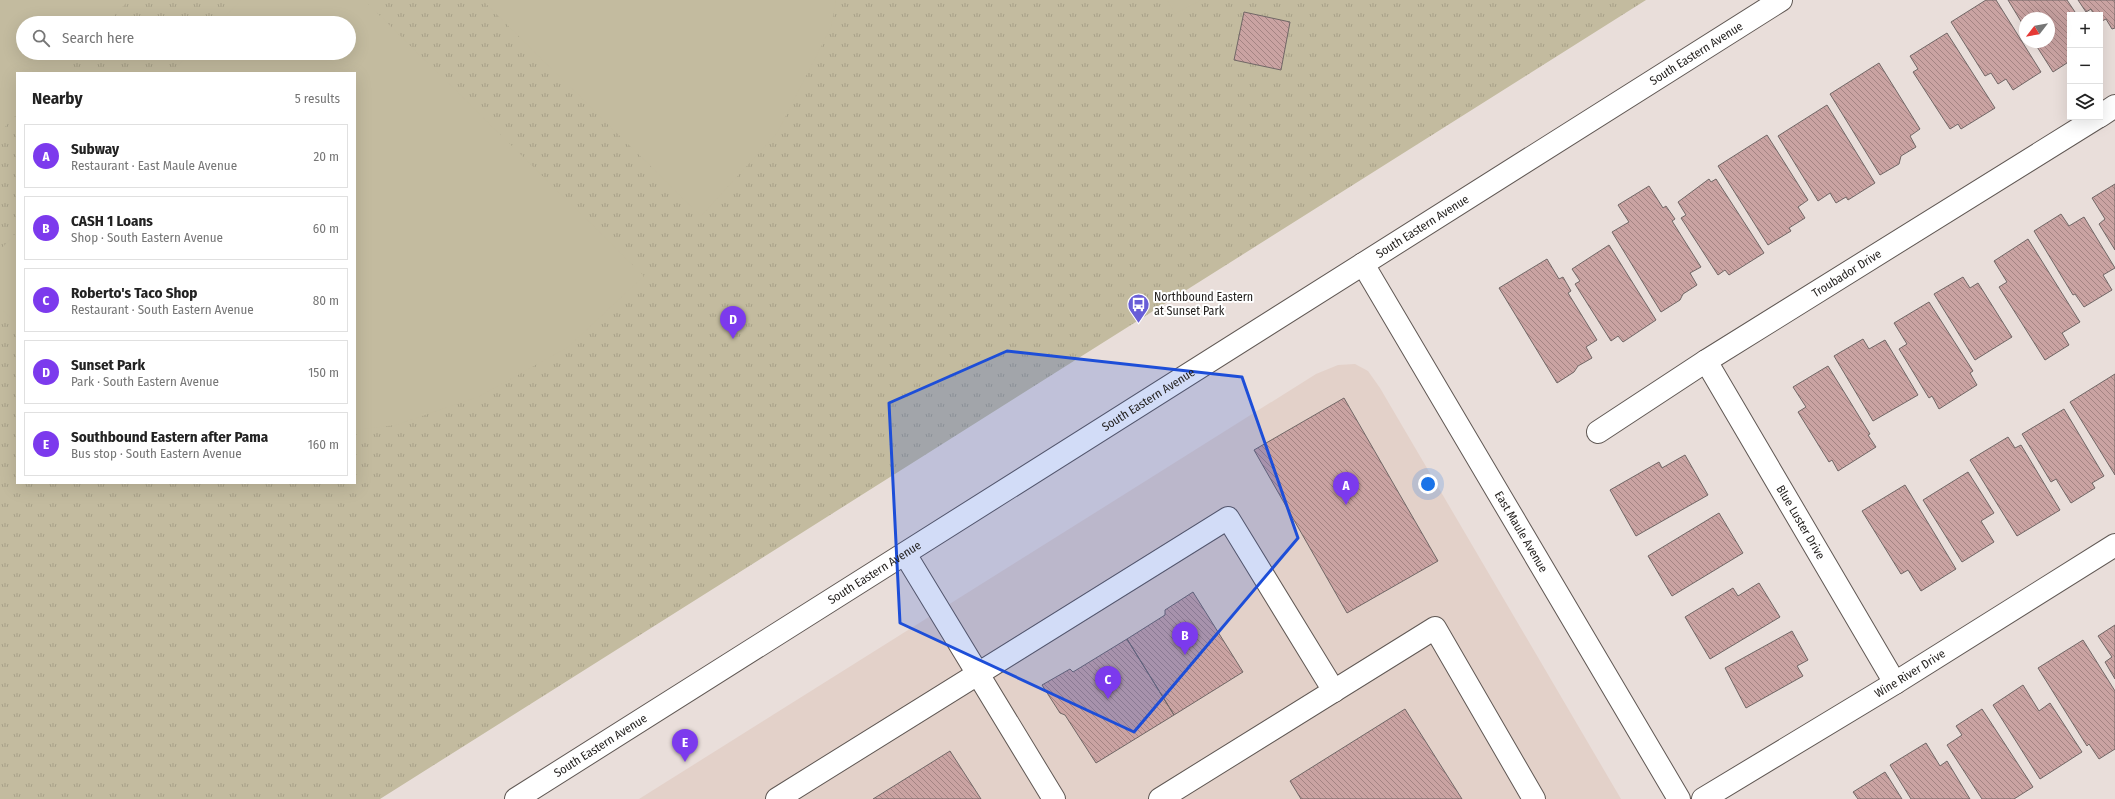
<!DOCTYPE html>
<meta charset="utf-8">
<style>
:root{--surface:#fff;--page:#f2f2f2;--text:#222;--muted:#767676;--line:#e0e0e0;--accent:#7c3aed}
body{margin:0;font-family:"Fira Sans Condensed",sans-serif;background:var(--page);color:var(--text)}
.controls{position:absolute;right:12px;top:12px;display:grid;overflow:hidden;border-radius:0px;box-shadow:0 4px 16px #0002}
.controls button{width:36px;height:36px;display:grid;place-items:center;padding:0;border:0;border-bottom:1px solid var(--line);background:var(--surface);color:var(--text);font:20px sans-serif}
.compass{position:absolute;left:2019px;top:12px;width:36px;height:36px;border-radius:50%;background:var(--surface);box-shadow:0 4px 16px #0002;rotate:239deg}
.you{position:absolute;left:1428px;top:484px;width:14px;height:14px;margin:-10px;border:3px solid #fff;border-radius:50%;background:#1a73e8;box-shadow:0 0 0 6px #1a73e833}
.badge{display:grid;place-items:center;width:26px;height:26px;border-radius:50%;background:var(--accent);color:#fff;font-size:13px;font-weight:700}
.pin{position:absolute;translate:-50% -33px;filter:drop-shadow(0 1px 2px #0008)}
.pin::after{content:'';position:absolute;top:21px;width:14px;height:12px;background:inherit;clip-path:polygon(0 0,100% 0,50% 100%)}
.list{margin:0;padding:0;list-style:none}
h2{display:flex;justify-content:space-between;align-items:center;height:52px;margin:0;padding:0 16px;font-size:17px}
h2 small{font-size:13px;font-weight:400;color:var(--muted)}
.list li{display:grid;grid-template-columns:26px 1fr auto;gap:12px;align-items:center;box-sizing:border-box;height:64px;margin:0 8px 8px;padding:0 8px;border:1px solid var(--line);border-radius:0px}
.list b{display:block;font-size:15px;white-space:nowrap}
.list p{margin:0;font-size:13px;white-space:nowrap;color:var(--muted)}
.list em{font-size:13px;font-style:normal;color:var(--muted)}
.icon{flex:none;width:22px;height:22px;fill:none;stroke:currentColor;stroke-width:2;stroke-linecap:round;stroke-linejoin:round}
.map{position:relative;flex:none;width:2115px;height:799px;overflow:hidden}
.search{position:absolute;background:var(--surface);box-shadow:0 4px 16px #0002;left:16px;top:16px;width:340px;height:44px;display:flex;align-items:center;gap:10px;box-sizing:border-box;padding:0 14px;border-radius:22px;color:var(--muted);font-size:15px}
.panel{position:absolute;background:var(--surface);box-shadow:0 4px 16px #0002;left:16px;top:72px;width:340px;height:412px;border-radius:0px}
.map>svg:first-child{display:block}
.built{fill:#e3d1c9}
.grass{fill:url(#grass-tufts);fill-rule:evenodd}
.pitch{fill:#c3bb9f}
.building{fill:url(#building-back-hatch);stroke:#716766}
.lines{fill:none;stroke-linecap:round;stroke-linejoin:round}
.minor-casing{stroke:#605854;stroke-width:24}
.major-casing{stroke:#605854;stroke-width:24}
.minor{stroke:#fff;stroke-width:22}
.major{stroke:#fff;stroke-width:22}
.marked{fill:#1d4ed8;fill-opacity:0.2;stroke:#1d4ed8;stroke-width:3;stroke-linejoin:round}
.labels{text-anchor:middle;stroke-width:4;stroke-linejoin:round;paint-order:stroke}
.street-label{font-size:12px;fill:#211e1c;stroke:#fff}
.poi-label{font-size:12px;fill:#211e1c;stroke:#fff;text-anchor:start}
</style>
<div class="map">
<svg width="2115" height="799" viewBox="0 0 2115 799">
<defs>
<pattern id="grass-tufts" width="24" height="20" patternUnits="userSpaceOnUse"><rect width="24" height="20" fill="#c3bb9f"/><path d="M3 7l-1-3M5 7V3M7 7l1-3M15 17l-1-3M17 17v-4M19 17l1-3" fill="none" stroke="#a7a088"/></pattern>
<pattern id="building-back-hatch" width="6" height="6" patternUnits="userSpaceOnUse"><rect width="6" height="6" fill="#caa3a2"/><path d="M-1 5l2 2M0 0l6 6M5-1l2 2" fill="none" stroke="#a48483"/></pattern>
</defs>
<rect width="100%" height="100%" fill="#e9deda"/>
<!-- built -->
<path class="built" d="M1355,364L1368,371L1380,388L1621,799H639L1316,374L1338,365Z"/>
<!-- grass -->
<path class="grass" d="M0,0H1646L380,799H0ZM23,23H349V53H23ZM17,73H355V483H17Z"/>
<!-- pitch -->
<path class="pitch" d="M0,0H129L107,23H23V53H77L57,73H17V114L0,132Z
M241,0H364L644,276L568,347L480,396L396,425L355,430V73H171L190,53H349V23H219Z
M482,0H836L831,27L777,133L701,216Z
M1167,0H1201L1175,14Z
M17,232V324L0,308V250Z"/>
<!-- building -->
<path class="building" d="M1986,0H1996L2041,72L2013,90L2006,79L1998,84L1991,73L1985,76L1951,22Z
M2008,0H2067L2077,15H2070V61L2053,72L2034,42H2049V18H2025V28Z
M2078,0H2115V28L2112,29L2106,19L2100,22V15H2094L2091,9L2086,12Z
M1244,12L1290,22L1281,70L1234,60Z
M1947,33L1995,108L1961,129L1958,124L1950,129L1913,72L1918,69L1910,56Z
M1879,63L1920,129L1910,136L1916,147L1901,156L1899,164L1880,175L1830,94Z
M1827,105L1875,183L1848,200L1846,197L1836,203L1830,193L1818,201L1778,136Z
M1767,135L1808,200L1798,207L1805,218L1789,228L1791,231L1768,245L1718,166Z
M1709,179L1711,182L1716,179L1764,253L1729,275L1725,270L1718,275L1681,218L1686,215L1678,202Z
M2115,184V250L2099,224L2105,219L2092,198Z
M1649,186L1663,208L1666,206L1675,219L1672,221L1701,267L1690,273L1697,285L1683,294L1680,300L1661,312L1612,232L1629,222L1618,205Z
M2061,214L2069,226L2084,217L2115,268L2103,275L2112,290L2084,307L2075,294L2073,295L2034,231Z
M2028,239L2080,322L2062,333L2069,345L2045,360L1999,287L2007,282L1994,261Z
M1609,245L1656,320L1623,342L1618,336L1611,341L1575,284L1580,281L1572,269Z
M1547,259L1559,279L1563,277L1571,291L1568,293L1597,340L1586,347L1592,358L1578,366L1574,372L1557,383L1499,288Z
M1963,277L1970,288L1978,283L2012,337L1975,360L1934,294Z
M1929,302L1973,371L1970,373L1977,385L1939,409L1932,396L1929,398L1899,349L1907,344L1894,323Z
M1863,339L1869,349L1885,340L1918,395L1873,421L1834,356Z
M1828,366L1870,434L1868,435L1876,447L1838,471L1832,460L1829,462L1798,412L1806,407L1793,387Z
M2115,374V475L2070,402Z
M1344,398L1438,561L1347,613L1254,450Z
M2064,409L2104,476L2092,483L2095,488L2071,503L2056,479L2051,482L2022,434Z
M2008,437L2015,448L2021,445L2060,510L2017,536L1970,460Z
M1685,455L1708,495L1636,536L1610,490L1659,462L1662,468Z
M1968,472L1994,513L1981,521L1994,542L1962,562L1923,500Z
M1905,485L1956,569L1921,591L1908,570L1901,574L1862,511Z
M1719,513L1743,553L1672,596L1648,556Z
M1759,583L1780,617L1710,659L1685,617L1733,588L1738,596Z
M1193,592L1243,672L1174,715L1127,639L1165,615V610Z
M2115,625V679L2105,662L2112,657L2098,636Z
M1792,631L1808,660L1797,666L1803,676L1746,708L1725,668Z
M1127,639L1174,715L1096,763L1065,715L1060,713L1042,685L1070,669L1073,672Z
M2083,640L2115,691V749L2099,759L2089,744L2087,746L2038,668Z
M2023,685L2039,711L2050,703L2082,752L2040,779L1993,705Z
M1405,709L1462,799H1301L1290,781Z
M1982,709L2033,787L2014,799H1982L1947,745L1962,735L1956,726Z
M1926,743L1940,766L1947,761L1970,799H1911L1890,765Z
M950,751L981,799H873Z
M1885,772L1902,799H1858L1853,792Z"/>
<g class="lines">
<defs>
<g id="minor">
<path d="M2100,116L2115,106"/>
<path id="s1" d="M1363,264L1679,799"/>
<path id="s2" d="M1706,361L1895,683"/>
<path id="s3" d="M1598,432L1706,361L2098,117"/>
<path d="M905,554L1054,799"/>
<path d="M777,799L1228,518L1334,691"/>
<path d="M1160,799L1435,628L1534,799"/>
<path id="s4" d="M1703,799L1895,683L2115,545"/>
</g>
<g id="major">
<path id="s5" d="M516,799L1781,0"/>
</g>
</defs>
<!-- minor casing -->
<use href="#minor" class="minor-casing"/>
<!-- major casing -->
<use href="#major" class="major-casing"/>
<!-- minor -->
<use href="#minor" class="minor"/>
<!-- major -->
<use href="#major" class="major"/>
</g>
<!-- marked area -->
<path class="marked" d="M1007,351L1242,377L1298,538L1134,732L900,623L889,403Z"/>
<!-- icons -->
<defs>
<symbol id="bus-pin" viewBox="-11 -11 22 30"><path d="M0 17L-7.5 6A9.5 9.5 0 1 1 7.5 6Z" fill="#685dd7" stroke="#fff"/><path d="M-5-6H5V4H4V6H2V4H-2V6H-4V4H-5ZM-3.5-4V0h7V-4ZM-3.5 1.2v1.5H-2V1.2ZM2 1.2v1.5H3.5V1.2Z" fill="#fff"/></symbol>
</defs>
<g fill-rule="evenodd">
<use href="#bus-pin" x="1126" y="292" width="25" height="34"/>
</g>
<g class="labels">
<!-- street labels -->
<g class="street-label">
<text dy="4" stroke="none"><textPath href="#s5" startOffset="1396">South Eastern Avenue</textPath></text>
<text dy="4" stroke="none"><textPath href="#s5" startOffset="1072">South Eastern Avenue</textPath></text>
<text dy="4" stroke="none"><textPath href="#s3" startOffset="295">Troubador Drive</textPath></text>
<text dy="4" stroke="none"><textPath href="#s5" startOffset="748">South Eastern Avenue</textPath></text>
<text dy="4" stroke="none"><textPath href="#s2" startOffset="187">Blue Luster Drive</textPath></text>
<text dy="4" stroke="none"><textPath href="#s1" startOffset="311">East Maule Avenue</textPath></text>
<text dy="4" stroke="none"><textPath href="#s5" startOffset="424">South Eastern Avenue</textPath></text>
<text dy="4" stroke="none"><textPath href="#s4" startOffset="242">Wine River Drive</textPath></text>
<text dy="4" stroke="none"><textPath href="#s5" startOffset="100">South Eastern Avenue</textPath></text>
</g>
<!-- poi labels -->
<g class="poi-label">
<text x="1154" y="301">Northbound Eastern<tspan x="1154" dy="14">at Sunset Park</tspan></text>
</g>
</g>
</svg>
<div class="controls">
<button>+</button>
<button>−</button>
<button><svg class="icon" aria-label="layers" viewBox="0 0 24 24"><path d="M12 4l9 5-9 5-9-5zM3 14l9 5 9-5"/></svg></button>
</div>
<svg class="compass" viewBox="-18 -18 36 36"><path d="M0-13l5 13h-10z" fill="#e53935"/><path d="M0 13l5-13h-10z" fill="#767676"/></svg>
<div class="you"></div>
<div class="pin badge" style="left:1346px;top:505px">A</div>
<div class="pin badge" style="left:1185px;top:655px">B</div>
<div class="pin badge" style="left:1108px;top:699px">C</div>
<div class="pin badge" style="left:733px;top:339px">D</div>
<div class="pin badge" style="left:685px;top:762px">E</div>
<div class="search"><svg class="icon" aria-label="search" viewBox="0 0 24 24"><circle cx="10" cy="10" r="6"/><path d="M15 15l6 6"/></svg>Search here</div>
<section class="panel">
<h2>Nearby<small>5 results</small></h2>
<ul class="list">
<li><span class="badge">A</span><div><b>Subway</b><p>Restaurant · East Maule Avenue</p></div><em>20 m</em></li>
<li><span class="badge">B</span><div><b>CASH 1 Loans</b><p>Shop · South Eastern Avenue</p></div><em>60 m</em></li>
<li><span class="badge">C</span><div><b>Roberto's Taco Shop</b><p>Restaurant · South Eastern Avenue</p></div><em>80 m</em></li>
<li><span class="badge">D</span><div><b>Sunset Park</b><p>Park · South Eastern Avenue</p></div><em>150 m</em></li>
<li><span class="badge">E</span><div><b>Southbound Eastern after Pama</b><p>Bus stop · South Eastern Avenue</p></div><em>160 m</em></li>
</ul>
</section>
</div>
